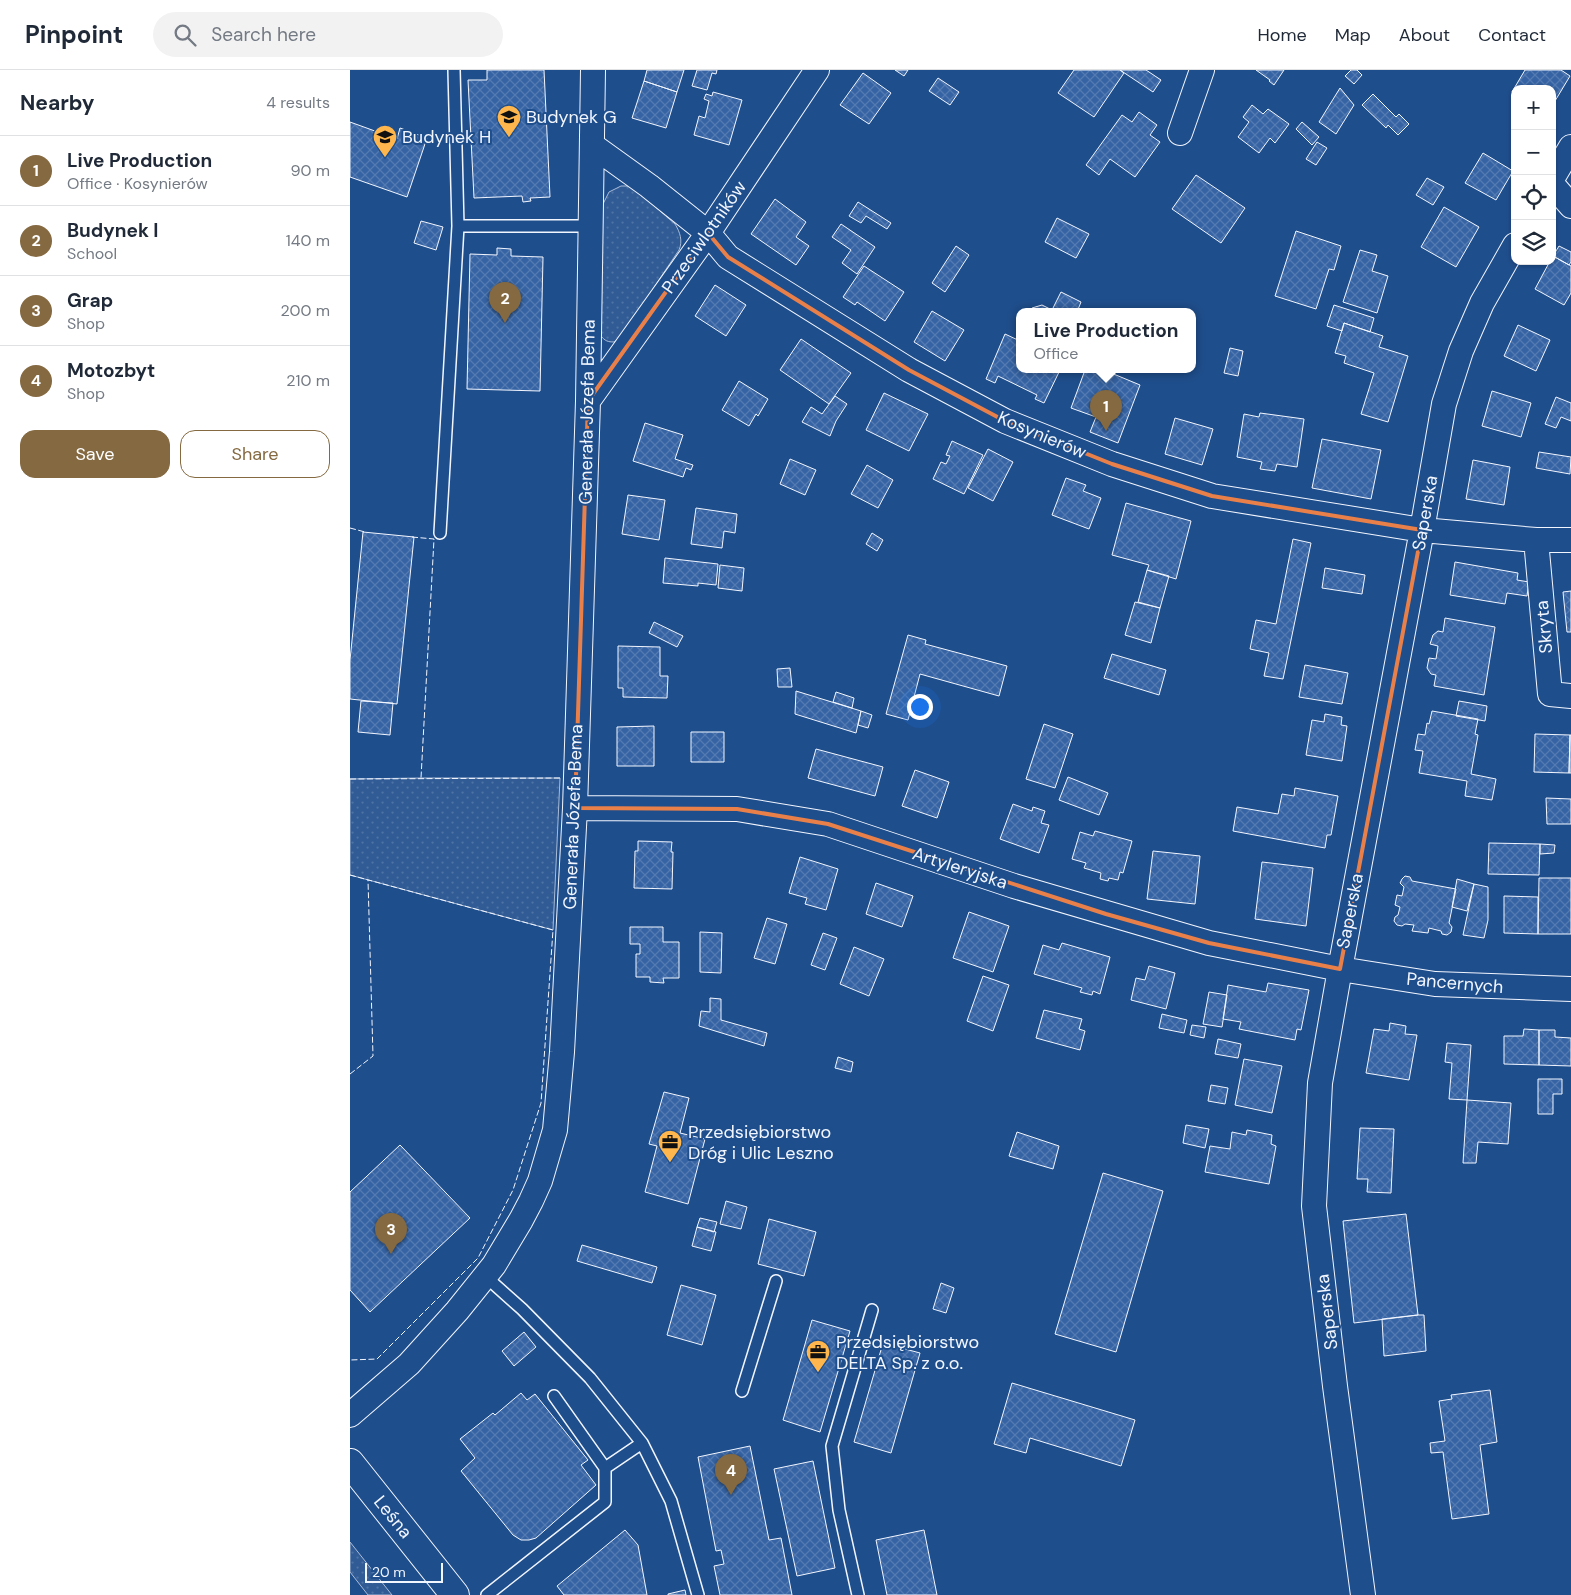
<!DOCTYPE html>
<meta charset="utf-8">
<style>
:root{--surface:#fff;--page:#f2f2f3;--text:#1f2937;--muted:#747a83;--line:#e0e1e3;--accent:#846941}
body{margin:0;font-family:"DM Sans",sans-serif;background:var(--page);color:var(--text)}
.controls{position:absolute;right:15px;top:15px;display:grid;overflow:hidden;border-radius:10px;box-shadow:0 1px 4px #0004}
.controls button{width:45px;height:45px;display:grid;place-items:center;padding:0;border:0;border-bottom:1px solid var(--line);background:var(--surface);color:var(--text);font:25px sans-serif}
.scale{position:absolute;left:15px;bottom:12px;width:78px;box-sizing:border-box;padding-left:5px;border:2px solid #f2f6ff;border-top:0;font-size:14px;line-height:18px;white-space:nowrap;color:#f2f6ff;-webkit-text-stroke:4px #1f4e8c;paint-order:stroke}
.you{position:absolute;left:569px;top:636px;width:18px;height:18px;margin:-12px;border:4px solid #fff;border-radius:50%;background:#1a73e8;box-shadow:0 0 0 8px #1a73e833}
.badge{display:grid;place-items:center;width:32px;height:32px;border-radius:50%;background:var(--accent);color:#fff;font-size:16px;font-weight:700}
.pin{position:absolute;translate:-50% -41px;filter:drop-shadow(0 1px 2px #0008)}
.pin::after{content:'';position:absolute;top:26px;width:18px;height:15px;background:inherit;clip-path:polygon(0 0,100% 0,50% 100%)}
.popup{position:absolute;left:666px;top:238px;width:180px;height:65px;box-sizing:border-box;display:grid;place-content:center;border-radius:10px;background:var(--surface);filter:drop-shadow(0 1px 4px #0005);font-size:16px;white-space:nowrap;color:var(--muted)}
.popup b{font-size:19px;color:var(--text)}
.popup::after{content:'';position:absolute;left:50%;top:100%;margin-left:-10px;border:10px solid transparent;border-top-color:var(--surface)}
.list{margin:0;padding:0;list-style:none}
h2{display:flex;justify-content:space-between;align-items:center;height:65px;margin:0;padding:0 20px;font-size:21px}
h2 small{font-size:16px;font-weight:400;color:var(--muted)}
.list li{display:grid;grid-template-columns:32px 1fr auto;gap:15px;align-items:center;box-sizing:border-box;height:70px;padding:0 20px;border-top:1px solid var(--line)}
.list b{display:block;font-size:19px;white-space:nowrap}
.list p{margin:0;font-size:16px;white-space:nowrap;color:var(--muted)}
.list em{font-size:16px;font-style:normal;color:var(--muted)}
.actions{display:flex;gap:10px;padding:15px 20px}
.actions a{flex:1;padding:11px 0;border:1px solid var(--accent);border-radius:15px;text-align:center;font-size:18px;color:var(--accent)}
.actions .main{background:var(--accent);color:#fff}
.icon{flex:none;width:28px;height:28px;fill:none;stroke:currentColor;stroke-width:2;stroke-linecap:round;stroke-linejoin:round}
.map{position:relative;flex:none;width:1221px;height:1525px;overflow:hidden}
header{display:flex;align-items:center;gap:30px;box-sizing:border-box;height:70px;padding:0 25px;background:var(--surface);border-bottom:1px solid var(--line)}
header strong{font-size:24px}
nav{display:flex;gap:28px;margin-inline-start:auto;font-size:18px}
.search{width:350px;height:45px;background:var(--page);display:flex;align-items:center;gap:12px;box-sizing:border-box;padding:0 18px;border-radius:28px;color:var(--muted);font-size:19px}
main{display:flex}
aside{flex:1;background:var(--surface)}
.map>svg:first-child{display:block}
.green{fill:url(#green-dots);stroke:#a8bbd7}
.building{fill:url(#building-cross-hatch);stroke:#f2f6ff}
.lines{fill:none;stroke-linecap:round;stroke-linejoin:round}
.lane-casing{stroke:#f2f6ff;stroke-width:14}
.street-casing{stroke:#f2f6ff;stroke-width:26}
.secondary-casing{stroke:#f2f6ff;stroke-width:30}
.lane{stroke:#1f4e8c;stroke-width:11}
.street{stroke:#1f4e8c;stroke-width:24}
.secondary{stroke:#1f4e8c;stroke-width:28}
.fence{stroke:#f2f6ff;stroke-width:1;stroke-dasharray:6 2.5;stroke-linecap:butt}
.marked{fill:none;stroke:#ea8049;stroke-width:4;stroke-linejoin:round}
.labels{text-anchor:middle;stroke-width:4;stroke-linejoin:round;paint-order:stroke}
.poi-label{font-size:18px;fill:#f2f6ff;stroke:#1f4e8c;text-anchor:start}
.street-label{font-size:18px;fill:#f2f6ff;stroke:#1f4e8c}
</style>
<header>
<strong>Pinpoint</strong>
<div class="search"><svg class="icon" aria-label="search" viewBox="0 0 24 24"><circle cx="10" cy="10" r="6"/><path d="M15 15l6 6"/></svg>Search here</div>
<nav><a>Home</a><a>Map</a><a>About</a><a>Contact</a></nav>
</header>
<main>
<aside>
<h2>Nearby<small>4 results</small></h2>
<ul class="list">
<li><span class="badge">1</span><div><b>Live Production</b><p>Office · Kosynierów</p></div><em>90 m</em></li>
<li><span class="badge">2</span><div><b>Budynek I</b><p>School</p></div><em>140 m</em></li>
<li><span class="badge">3</span><div><b>Grap</b><p>Shop</p></div><em>200 m</em></li>
<li><span class="badge">4</span><div><b>Motozbyt</b><p>Shop</p></div><em>210 m</em></li>
</ul>
<div class="actions"><a class="main">Save</a><a>Share</a></div>
</aside>
<div class="map">
<svg width="1221" height="1525" viewBox="0 0 1221 1525">
<defs>
<pattern id="green-dots" width="8" height="8" patternUnits="userSpaceOnUse" patternTransform="scale(1.25)"><rect width="8" height="8" fill="#305b95"/><path d="M2 2h.1M6 6h.1" fill="none" stroke="#4e73a5" stroke-width="1.8" stroke-linecap="round"/></pattern>
<pattern id="building-cross-hatch" width="8" height="8" patternUnits="userSpaceOnUse" patternTransform="scale(1.25)"><rect width="8" height="8" fill="#3563a3"/><path d="M0 0l8 8M0 8l8-8" fill="none" stroke="#537ab1"/></pattern>
</defs>
<rect width="100%" height="100%" fill="#1f4e8c"/>
<!-- green -->
<path class="green" d="M271,116H279L286,120L325,154C330,162 333,171 329,180L270,268L264,272C258,272 255,271 251,266L252,136L259,122Z
M71,708H210L203,860L0,805V709Z
M0,1472L42,1525H18L0,1502Z"/>
<!-- building -->
<path class="building" d="M137,0H194L200,127L180,128L181,131L173,132L172,126L124,128L118,10H137Z
M297,0H334L327,22L294,11Z
M347,0H367L366,4L362,3L357,20L342,16Z
M545,0H558L554,6Z
M724,0H770L774,3L744,47L708,23Z
M770,0H796L811,10L803,22Z
M906,0H934L924,15L919,11L920,10Z
M1001,0H1007L1012,5L1004,14L995,6Z
M1175,0H1211L1220,6L1202,36V19H1165V24L1162,22Z
M513,3L541,23L519,54L490,35Z
M588,8L609,22L600,35L579,21Z
M294,11L327,22L316,58L282,48Z
M990,18L1004,35L986,64L969,52Z
M363,22L392,30L379,75L344,65L349,46L355,48L359,31L354,29L356,24L362,26Z
M1023,24L1046,47L1049,44L1059,54L1048,65L1038,55L1036,58L1012,35Z
M902,35L913,44L918,39L939,54L925,73L920,68L909,83L888,67L899,52L893,47Z
M789,42L807,55L800,65L810,72L785,107L760,89L749,105L736,95L772,45L782,52Z
M0,52L47,69L50,58L77,68L57,127L0,107Z
M952,52L969,67L962,75L946,59Z
M967,72L977,78L966,95L956,89Z
M1133,83L1163,101L1146,130L1115,113Z
M846,105L895,138L871,173L822,139Z
M1077,108L1094,117L1083,135L1066,125Z
M425,129L456,152L446,167L459,176L446,195L401,164Z
M508,132L541,153L537,159L516,146L511,153L499,146Z
M1094,137L1129,157L1106,197L1071,177Z
M707,148L739,164L726,188L695,172Z
M71,151L93,157L86,180L64,173Z
M491,154L525,177L507,204L492,193L501,180L482,167Z
M946,161L991,176L984,200L979,199L966,239L925,226Z
M606,176L619,185L595,222L582,213Z
M1209,176L1221,182V192L1219,195L1203,186Z
M147,178L161,179V186L193,187L190,321L117,319L120,184L147,185Z
M1010,180L1027,185L1022,201L1038,206L1027,243L993,232Z
M1203,186L1221,196V223L1214,235L1185,219L1200,191H1202Z
M514,196L554,222L535,251L507,232L505,235L493,227Z
M365,215L396,235L376,266L345,246Z
M711,222L731,232L727,242H680L682,238L692,235L702,240Z
M984,235L1024,248L1020,262L994,253L992,261L977,256Z
M582,241L614,260L595,291L564,272Z
M994,253L1033,266L1029,277L1058,286L1038,352L1011,344L1024,303L994,293L996,286L985,283Z
M1168,255L1200,270L1186,301L1154,286Z
M655,264L670,271V300H710L694,333L685,329L687,325L648,306L645,313L636,309Z
M451,269L501,303L479,334L430,300Z
M880,278L893,281L888,306L874,303Z
M735,300L751,301L754,300L790,315L768,373L740,362L746,347L721,338Z
M389,311L418,329L408,346L406,344L399,356L372,340Z
M1142,321L1181,333L1171,367L1132,356Z
M534,323L578,344L559,381L516,360Z
M485,326L497,334L486,351L480,366L452,352L461,337L472,344Z
M1206,327L1221,333V351L1211,347L1206,358L1195,354Z
M910,343L954,349L947,397L927,394L925,401L910,399L912,392L887,387L894,344L909,347Z
M825,348L863,359L852,395L815,384Z
M295,353L333,365L325,389L343,395L341,400L336,398L333,407L283,391Z
M972,369L1031,380L1021,429L962,418Z
M602,371L633,385L614,424L583,409L591,392L596,394L600,386L596,385Z
M638,379L663,392L643,431L618,418Z
M1189,382L1221,387L1220,404L1186,398Z
M440,389L466,400L455,425L430,414Z
M1123,390L1160,397L1154,435L1116,429Z
M517,395L543,410L528,438L501,424Z
M716,408L736,415L733,421L751,428L739,459L702,445Z
M278,425L315,430L309,470L272,464Z
M776,433L841,451L826,509L797,500L799,495L762,485Z
M346,438L387,444L385,463L374,461L372,478L341,474Z
M13,462L64,467L47,634L0,629V590Z
M522,463L533,470L527,481L516,474Z
M943,469L961,473L933,609L914,606L919,583L900,579L906,550L926,554Z
M315,488L368,494L366,515L348,513V516L313,513Z
M1105,492L1168,503L1167,510L1179,512L1177,526L1157,523L1155,534L1100,525Z
M370,495L394,498L392,521L368,518Z
M975,498L1015,505L1012,524L972,518Z
M797,500L819,506L810,538L788,532Z
M1221,521V562H1217L1213,522Z
M785,532L810,538L801,573L775,565Z
M1095,548L1145,557L1134,625L1084,616L1086,605L1081,604L1077,598L1079,588L1086,589L1088,576L1080,574L1083,565L1088,561L1093,562Z
M304,552L333,566L327,577L299,563Z
M558,565L576,570L575,574L657,596L649,626L570,604L558,650L536,644Z
M268,576L310,577V606H318L317,628L273,627V618H268Z
M762,584L816,600L809,625L754,608Z
M955,595L998,603L992,634L949,627Z
M440,598L442,617H428L427,599Z
M446,621L511,641L506,663L445,644Z
M486,622L504,628L502,638L483,632Z
M11,631L43,633L40,665L8,662Z
M1109,631L1137,636L1135,651L1106,646Z
M511,641L522,645L518,658L508,655Z
M1082,641L1128,649L1125,664L1128,665L1121,704L1146,709L1142,730L1115,726L1117,711L1069,703L1073,681L1065,680L1068,664L1075,665L1077,653L1079,654Z
M975,644L992,647L991,655L997,656L992,691L956,685L962,650L974,652Z
M694,654L723,664L705,718L676,709Z
M304,656V696H267V657Z
M341,662H374V692H341Z
M1185,664L1220,665L1219,703L1184,702Z
M1220,665H1221V703H1219Z
M466,679L533,697L525,726L458,708Z
M565,700L599,712L587,748L552,736Z
M718,707L758,723L749,745L709,730Z
M945,718L988,726L981,765H977L975,778L883,761L887,737L928,744L932,724L944,726Z
M1196,728L1221,729V754H1197Z
M663,734L682,741L683,737L695,741L691,753L699,755L689,783L650,769Z
M745,761L782,771L773,803L770,802L768,810L759,808L758,811L750,809L751,803L734,798L736,793L722,789L730,762L743,766Z
M288,771L322,772L321,782H323L322,819L284,818L285,781H288Z
M1139,773L1190,774L1189,805L1138,804Z
M1190,774L1205,775L1204,783L1190,784Z
M803,781L850,786L845,834L797,829Z
M450,787L488,799L476,840L455,834L457,828L439,823Z
M912,792L963,798L956,856L905,849Z
M1055,806L1060,807L1062,811L1106,819L1099,853L1102,857L1101,862L1097,865L1092,864L1091,861L1079,858L1078,863L1062,861L1064,855L1055,854L1052,856L1047,855L1044,851L1045,847L1048,845L1050,837L1045,835L1047,825L1052,826L1054,817L1050,813L1052,809Z
M1189,808H1221V864H1188Z
M1107,809L1124,814L1117,841L1102,837Z
M526,813L563,826L552,857L516,844Z
M1124,814L1138,817V850L1134,868L1113,865Z
M1154,826L1188,827V864L1154,863Z
M619,842L659,856L643,902L603,888Z
M417,848L437,854L425,894L404,888Z
M280,857H313V872H329V908H313L314,913L300,912V907H286V884H290V874H280Z
M350,862L372,863L371,903L350,902Z
M473,863L487,868L475,900L461,895Z
M712,873L760,887L750,924L743,921L742,925L730,922L732,918L684,904L693,875L709,880Z
M504,877L534,889L519,926L490,914Z
M799,896L825,903L816,939L781,930L786,908L795,910Z
M633,906L659,915L643,961L617,951Z
M918,913L959,920L951,960L947,959L945,970L889,959L891,952L873,949L878,915L916,922Z
M859,922L877,925L872,957L853,954Z
M360,928L371,929V950L417,963L414,976L349,956L351,941L360,942Z
M694,940L732,949L729,959L735,961L730,980L686,968Z
M812,944L837,950L834,963L809,958Z
M1040,953L1056,956L1055,964L1067,965L1059,1010L1016,1003L1024,959L1039,961Z
M842,955L856,957L854,968L840,965Z
M1174,959L1189,960V995L1154,994V966H1173Z
M1189,960H1205V967L1221,968V996L1189,995Z
M868,969L891,974L888,988L865,984Z
M1097,973L1121,975L1117,1030L1099,1029L1102,993L1095,992Z
M488,987L503,992L501,1002L485,998Z
M894,989L932,996L922,1043L885,1035Z
M1188,1009H1212V1024H1203V1044H1188Z
M861,1015L878,1018L875,1034L858,1031Z
M314,1022L339,1028L330,1063L355,1069L338,1134L295,1122L307,1076L299,1074Z
M1117,1030L1161,1033L1158,1074L1128,1072L1126,1093H1113Z
M836,1055L859,1059L855,1078L833,1073Z
M1010,1058L1044,1059L1041,1123L1017,1122L1018,1109H1007Z
M897,1060L922,1065L921,1074L926,1076L919,1114L855,1102L860,1076L880,1079L882,1062L896,1065Z
M667,1062L709,1076L703,1099L659,1086Z
M50,1075L120,1148L20,1242L0,1220V1122Z
M753,1103L813,1121L766,1282L705,1264Z
M376,1131L397,1137L391,1159L370,1154Z
M1056,1144L1068,1245L1004,1253L993,1151Z
M350,1148L367,1152L364,1162L347,1157Z
M419,1149L466,1162L454,1206L408,1194Z
M347,1157L366,1162L361,1181L342,1176Z
M232,1175L307,1197L302,1213L227,1191Z
M591,1213L604,1218L596,1243L583,1239Z
M331,1215L366,1225L352,1275L317,1265Z
M1068,1245H1074L1076,1281L1034,1286L1032,1249Z
M462,1250L500,1261L470,1362L433,1350Z
M174,1262L186,1277L164,1296L152,1281Z
M533,1273L570,1283L541,1383L504,1372Z
M662,1313L785,1350L771,1396L680,1368L676,1383L644,1374Z
M1140,1320L1147,1372L1130,1375L1139,1444L1102,1449L1093,1382L1081,1383L1080,1373L1095,1371L1089,1331L1102,1329L1101,1325Z
M171,1323L177,1330L185,1324L238,1390L231,1395L246,1415L186,1468L179,1470H171L163,1465L111,1401L125,1388L110,1369L143,1343L145,1345Z
M400,1376L419,1470L431,1468L442,1525H370L364,1496L374,1494L371,1480L366,1481L348,1387Z
M463,1391L485,1498L447,1506L424,1399Z
M275,1460L288,1475L297,1525H214L207,1516Z
M574,1460L587,1525H537L526,1470Z
M335,1520L336,1525H318V1524Z"/>
<g class="lines">
<defs>
<path id="lane" d="M108,156H241
M90,463L108,156L104,0
M135,1206L172,1239L240,1308L292,1373L321,1431L348,1525
M392,1321L426,1211
M204,1326L255,1398
M137,1525L255,1432V1398L292,1373
M508,1525L489,1440L482,1376L522,1240"/>
<path id="street" d="M830,63L852,0
M242,75L299,116L358,163L378,187L559,300L655,351L762,394L862,426L1072,460L1186,470H1221
M1202,109L1221,77
M1202,114L1221,136
M238,331L358,163L467,0
M1186,470L1200,624L1221,626
M225,738L387,739L478,754L664,816L859,873L990,899L1085,914L1221,919
M0,1345L59,1294L107,1241L144,1195L171,1150L181,1131L190,1111L205,1060L212,982L225,738L238,331L243,0
M1013,1525L985,1316L964,1136L970,1013L990,899L1072,460L1094,334L1111,281L1132,233L1165,175"/>
<path id="secondary" d="M0,1393L105,1525"/>
</defs>
<!-- lane casing -->
<use href="#lane" class="lane-casing"/>
<!-- street casing -->
<use href="#street" class="street-casing"/>
<!-- secondary casing -->
<use href="#secondary" class="secondary-casing"/>
<!-- lane -->
<use href="#lane" class="lane"/>
<!-- street -->
<use href="#street" class="street"/>
<!-- secondary -->
<use href="#secondary" class="secondary"/>
<!-- fence -->
<path class="fence" d="M0,458L15,462
M62,467L84,469L71,708
M0,709L210,708
M0,805L203,860L191,1033L163,1120L128,1188L27,1289L0,1290
M0,1004L23,986L18,810"/>
</g>
<!-- marked area -->
<path class="marked" d="M358,163L378,187L559,300L655,351L762,394L862,426L1072,460L990,899L859,873L756,844L478,754L387,739L225,738L238,331Z"/>
<!-- icons -->
<defs>
<symbol id="school-pin" viewBox="-11 -11 22 30"><path d="M0 17L-7.5 6A9.5 9.5 0 1 1 7.5 6Z" fill="#ffb74d" stroke="#1f4e8c"/><path d="M0-5L7-2L0 1L-7-2ZM-4 1L0 2.5L4 1V4Q0 6-4 4Z" fill="#111"/></symbol>
<symbol id="office-pin" viewBox="-11 -11 22 30"><path d="M0 17L-7.5 6A9.5 9.5 0 1 1 7.5 6Z" fill="#ffb74d" stroke="#1f4e8c"/><path d="M-6-3h4V-5.5h4V-3h4V5H-6ZM-1-4.5V-3h2v-1.5ZM-6 0V1H6V0Z" fill="#111"/></symbol>
</defs>
<g fill-rule="evenodd">
<use href="#school-pin" x="145" y="33" width="28" height="38"/>
<use href="#school-pin" x="21" y="53" width="28" height="38"/>
<use href="#office-pin" x="306" y="1058" width="28" height="38"/>
<use href="#office-pin" x="454" y="1268" width="28" height="38"/>
</g>
<g class="labels">
<!-- poi labels -->
<g class="poi-label">
<text x="176" y="53">Budynek G</text>
<text x="52" y="73">Budynek H</text>
<text x="338" y="1068">Przedsiębiorstwo<tspan x="338" dy="21">Dróg i Ulic Leszno</tspan></text>
<text x="486" y="1278">Przedsiębiorstwo<tspan x="486" dy="21">DELTA Sp. z o.o.</tspan></text>
</g>
<!-- street labels -->
<g class="street-label">
<text transform="translate(354 167) rotate(-55)" y="6">Przeciwlotników</text>
<text transform="translate(237 342) rotate(-89)" y="6">Generała Józefa Bema</text>
<text transform="translate(692 365) rotate(23)" y="6">Kosynierów</text>
<text transform="translate(1075 443) rotate(-80)" y="6">Saperska</text>
<text transform="translate(1194 557) rotate(-95)" y="6">Skryta</text>
<text transform="translate(223 747) rotate(-88)" y="6">Generała Józefa Bema</text>
<text transform="translate(610 798) rotate(18)" y="6">Artyleryjska</text>
<text transform="translate(1000 841) rotate(-79)" y="6">Saperska</text>
<text transform="translate(1105 913) rotate(5)" y="6">Pancernych</text>
<text transform="translate(977 1242) rotate(-97)" y="6">Saperska</text>
<text transform="translate(43 1447) rotate(51)" y="6">Leśna</text>
</g>
</g>
</svg>
<div class="controls">
<button>+</button>
<button>−</button>
<button><svg class="icon" aria-label="locate" viewBox="0 0 24 24"><circle cx="12" cy="12" r="6"/><path d="M12 2v4M12 18v4M2 12h4M18 12h4"/></svg></button>
<button><svg class="icon" aria-label="layers" viewBox="0 0 24 24"><path d="M12 4l9 5-9 5-9-5zM3 14l9 5 9-5"/></svg></button>
</div>
<div class="scale">20 m</div>
<div class="you"></div>
<div class="pin badge" style="left:756px;top:361px">1</div>
<div class="popup"><b>Live Production</b>Office</div>
<div class="pin badge" style="left:155px;top:253px">2</div>
<div class="pin badge" style="left:41px;top:1184px">3</div>
<div class="pin badge" style="left:381px;top:1425px">4</div>
</div>
</main>
